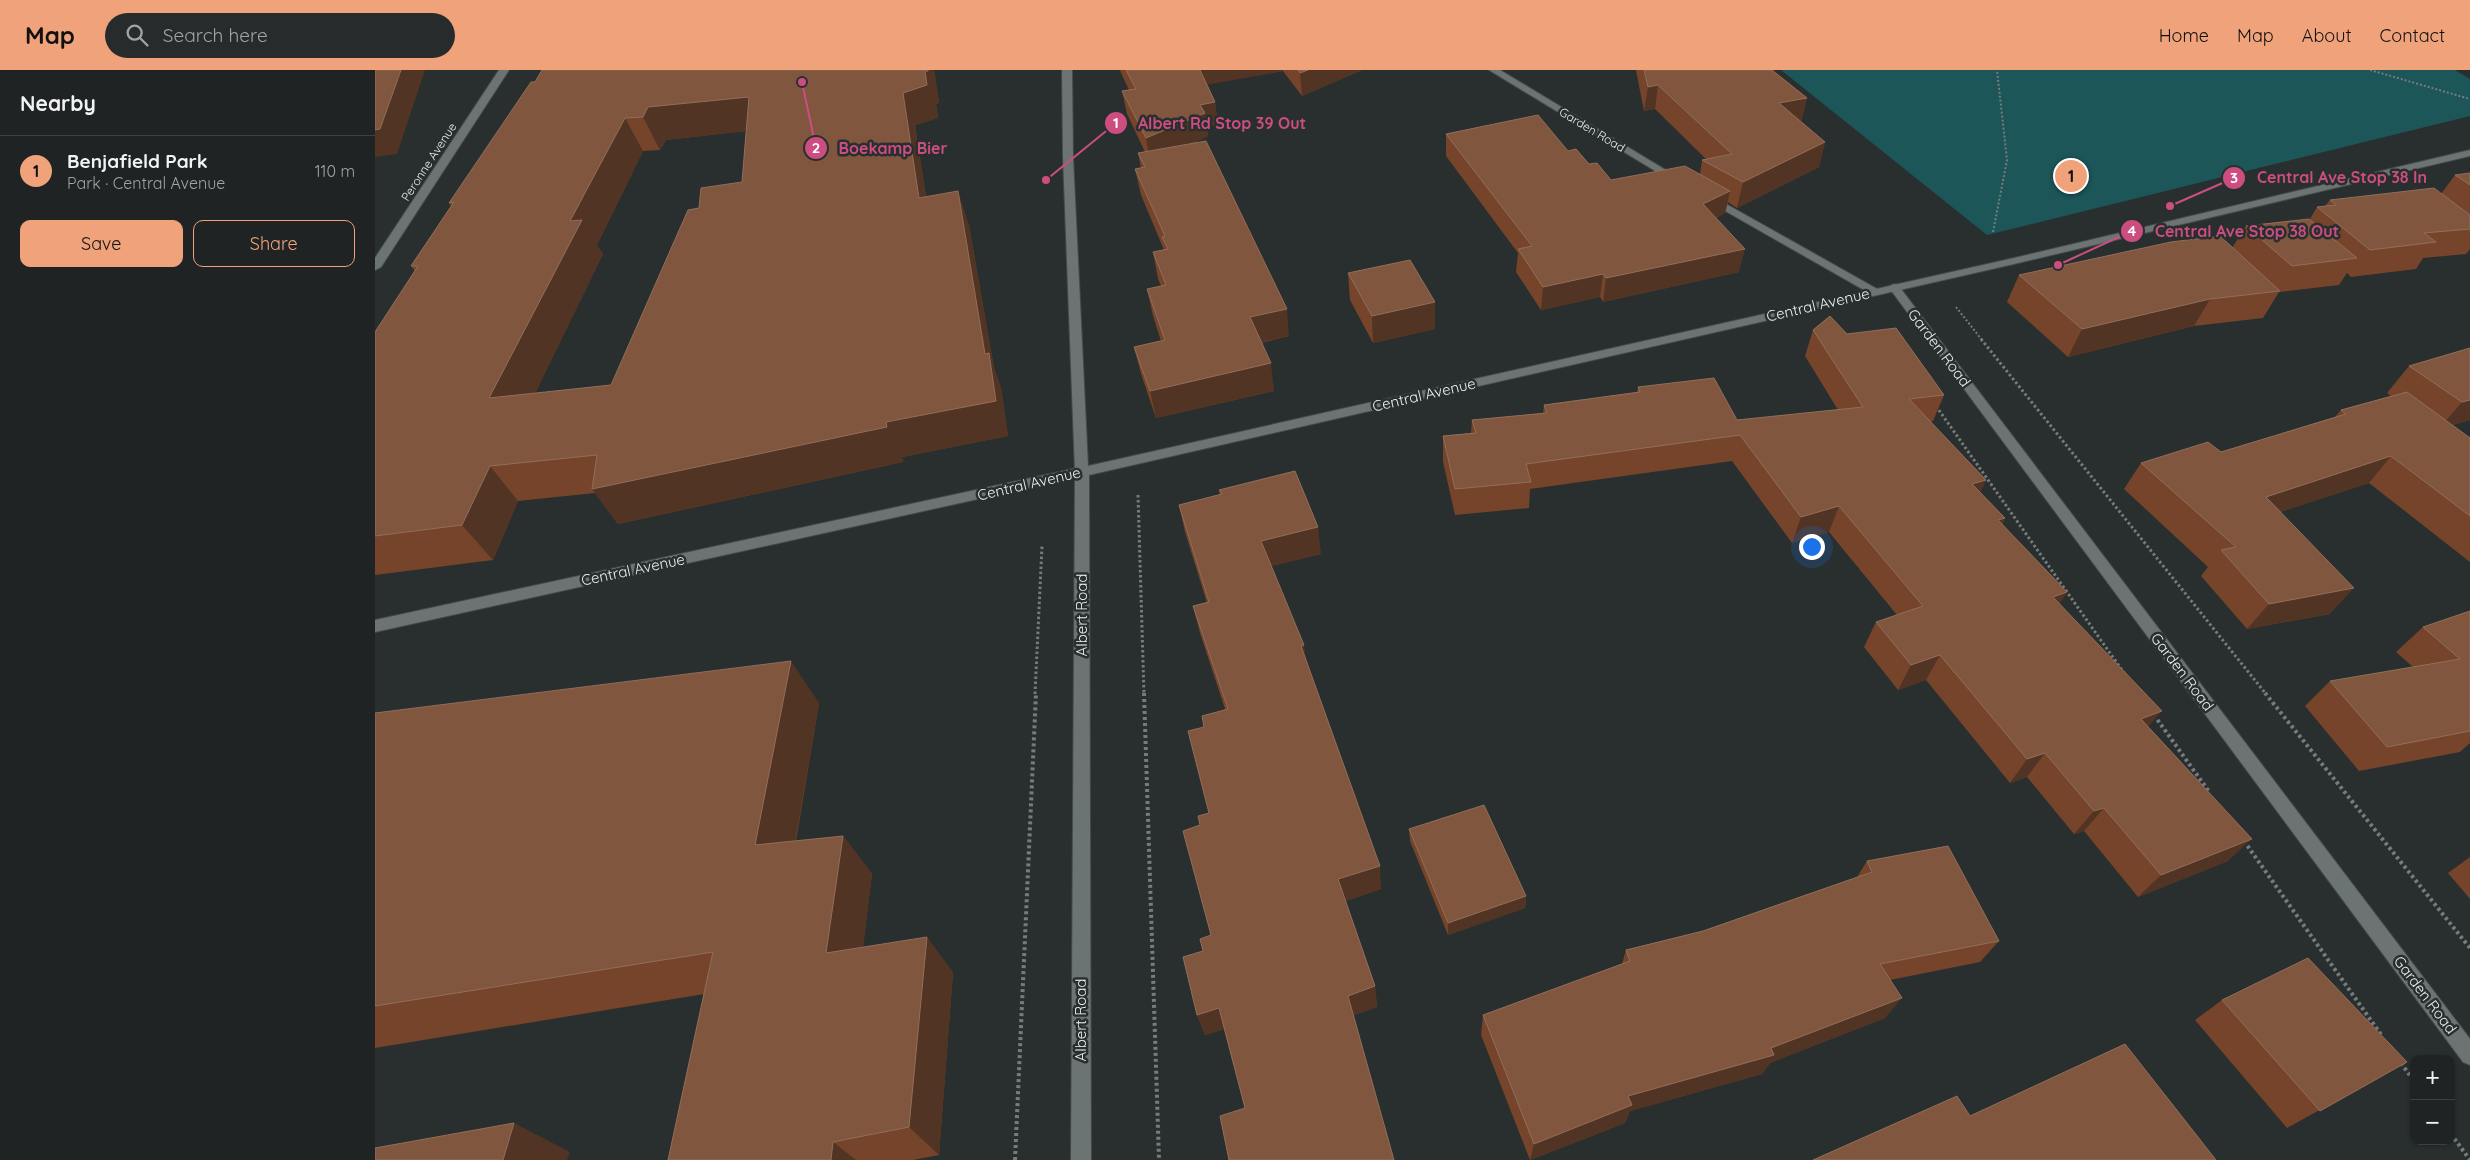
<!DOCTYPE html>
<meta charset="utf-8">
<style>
:root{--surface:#1f2323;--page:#272b2b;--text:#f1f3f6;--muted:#a1a4a6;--line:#3c4041;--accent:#f0a27a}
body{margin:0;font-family:Quicksand,sans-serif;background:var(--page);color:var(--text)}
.controls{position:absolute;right:15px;bottom:15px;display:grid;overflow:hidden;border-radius:10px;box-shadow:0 1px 4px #0004}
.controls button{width:45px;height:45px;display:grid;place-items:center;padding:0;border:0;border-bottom:1px solid var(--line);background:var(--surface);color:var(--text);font:25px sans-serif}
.you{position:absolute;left:1436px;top:476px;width:18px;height:18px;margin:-12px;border:4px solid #fff;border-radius:50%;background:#1a73e8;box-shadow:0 0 0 8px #1a73e833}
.badge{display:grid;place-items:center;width:32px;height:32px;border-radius:50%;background:var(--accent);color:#111;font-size:16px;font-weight:700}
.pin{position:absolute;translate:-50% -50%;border:2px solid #fff;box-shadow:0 1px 5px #0006}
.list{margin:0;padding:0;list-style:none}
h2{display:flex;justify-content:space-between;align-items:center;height:65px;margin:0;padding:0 20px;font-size:21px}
h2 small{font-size:16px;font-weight:400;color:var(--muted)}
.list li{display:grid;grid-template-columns:32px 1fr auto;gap:15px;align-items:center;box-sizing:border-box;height:70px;padding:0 20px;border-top:1px solid var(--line)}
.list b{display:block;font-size:19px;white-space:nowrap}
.list p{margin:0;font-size:16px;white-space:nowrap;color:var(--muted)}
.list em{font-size:16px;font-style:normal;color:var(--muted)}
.actions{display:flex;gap:10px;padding:15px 20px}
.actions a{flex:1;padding:11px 0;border:1px solid var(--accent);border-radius:10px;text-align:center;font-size:18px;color:var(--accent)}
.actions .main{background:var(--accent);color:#111}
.icon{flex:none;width:28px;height:28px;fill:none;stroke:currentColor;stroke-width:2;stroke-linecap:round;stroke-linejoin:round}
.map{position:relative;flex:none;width:2095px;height:1090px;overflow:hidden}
header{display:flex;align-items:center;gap:30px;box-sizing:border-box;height:70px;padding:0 25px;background:var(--accent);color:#111}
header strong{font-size:24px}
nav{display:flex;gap:28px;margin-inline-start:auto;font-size:18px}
.search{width:350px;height:45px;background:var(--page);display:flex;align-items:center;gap:12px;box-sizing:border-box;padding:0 18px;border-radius:28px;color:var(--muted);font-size:19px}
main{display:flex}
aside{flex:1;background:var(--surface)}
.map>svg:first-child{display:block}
.green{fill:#1c5659}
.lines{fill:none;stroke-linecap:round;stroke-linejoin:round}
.minor-casing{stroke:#454a4a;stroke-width:2}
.tertiary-casing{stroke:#454a4a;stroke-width:2}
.path-far2{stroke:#767c7c;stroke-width:2;stroke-dasharray:2 2;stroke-linecap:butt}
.path-far1{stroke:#767c7c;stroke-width:3;stroke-dasharray:2.5 2.5;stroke-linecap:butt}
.path{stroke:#767c7c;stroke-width:4;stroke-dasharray:3 3;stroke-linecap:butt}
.minor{fill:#6c7373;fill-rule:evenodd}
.tertiary{fill:#6c7373;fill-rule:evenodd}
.wall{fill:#75442a;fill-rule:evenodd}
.shaded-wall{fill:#513423}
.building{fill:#81563f;stroke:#926e5a;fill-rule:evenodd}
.labels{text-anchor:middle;stroke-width:5;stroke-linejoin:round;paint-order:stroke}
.far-street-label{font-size:12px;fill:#e9eded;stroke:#292f2f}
.street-label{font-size:15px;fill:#e9eded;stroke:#292f2f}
.leader{fill:none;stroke:#cc4d80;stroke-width:2}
.callout-dot{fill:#cc4d80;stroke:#292f2f;stroke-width:2}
.mark-label{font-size:15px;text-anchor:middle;font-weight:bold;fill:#fff}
.callout-label{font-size:16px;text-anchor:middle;font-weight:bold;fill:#cc4d80;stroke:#292f2f;stroke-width:5;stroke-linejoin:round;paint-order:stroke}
</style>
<header>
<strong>Map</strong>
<div class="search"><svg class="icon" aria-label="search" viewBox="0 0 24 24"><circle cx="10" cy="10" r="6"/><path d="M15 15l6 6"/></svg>Search here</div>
<nav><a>Home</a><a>Map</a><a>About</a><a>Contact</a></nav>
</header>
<main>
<aside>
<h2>Nearby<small></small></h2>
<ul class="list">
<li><span class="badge">1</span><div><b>Benjafield Park</b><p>Park · Central Avenue</p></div><em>110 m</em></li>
</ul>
<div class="actions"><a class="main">Save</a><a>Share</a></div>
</aside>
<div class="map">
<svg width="2095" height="1090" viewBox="0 0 2095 1090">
<rect width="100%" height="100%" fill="#292f2f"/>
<!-- green -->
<path class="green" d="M1406,0H2080L2095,9V46L1612,165Z"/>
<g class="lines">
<defs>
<path id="minor" d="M124,0H134L6,197L0,200V188Z
M1114,0H1125L1309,111L1304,114L1300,113Z
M1335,125L1504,220L1506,222L1504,224H1496L1331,130V126Z
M1519,214L1523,215L2095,969V995L2088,992L1515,219L1513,217Z
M707,397L714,402L712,405L0,562V550Z"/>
<path id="tertiary" d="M687,0H697L698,87L713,396L1639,188L2095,80V86L1639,194L714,405L716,1090H696L700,402L688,87Z"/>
</defs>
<!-- minor casing -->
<use href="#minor" class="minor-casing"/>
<!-- tertiary casing -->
<use href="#tertiary" class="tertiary-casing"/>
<!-- path-far2 -->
<path class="path-far2" d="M1995,0L2095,29
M1618,162L1632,90L1622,0
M1581,237L1607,270"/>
<!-- path-far1 -->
<path class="path-far1" d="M1606,269L1891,624
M1561,336L1749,603
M763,425L769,624
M660,624L667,476"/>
<!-- path -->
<path class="path" d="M769,623L784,1090
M1890,623L2095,878
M1779,645L1835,723
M1869,771L2007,966
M2026,993L2039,1011
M2076,1064L2095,1090
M640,1090L661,623"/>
<!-- minor -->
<use href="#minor" class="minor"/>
<!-- tertiary -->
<use href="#tertiary" class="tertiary"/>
</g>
<!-- wall -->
<path class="wall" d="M167,0H559L564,33L561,34L563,48L540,55L551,127L594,155L619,298L626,318L633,366L527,387L528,392L243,454L220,423L143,431L118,490L0,505V262L40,201L36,196L76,136L74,133L160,12ZM371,61L367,112L324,138L236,315L160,323L228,184L222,175L268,81L285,80L291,70Z
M745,0H987L927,26L908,1L832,14L840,32L843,55L832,57L833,66L816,74L914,266L886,273L899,321L781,348L766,304L759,277L786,271L778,246L772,219L786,216L783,209L778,182L789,180L766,125L760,99L766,98L763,83L770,82L752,44L747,21L754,20L746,3Z
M1261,0H1397L1432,28L1426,52L1450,72L1444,97L1362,138L1353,132L1350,143L1341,148L1364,202L1228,232L1225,227L1166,240L1141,202L1143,183L1071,86V64L1193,81L1236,110L1325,104L1327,90L1331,89L1280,39L1269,41Z
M2095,103V179L2091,184L2048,188L2041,199L1976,207L1972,203L1964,215L1904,222L1888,248L1819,256L1693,287L1632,232L1644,205L1857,178L1871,156L1935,149L1942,137L1950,136L1955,130L2066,124L2080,105Z
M973,203L1060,232V259L998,273L975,230Z
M1438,260L1472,264L1569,325L1558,351L1555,352L1611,410L1605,422L1630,448L1627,455L1692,522L1684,534L1773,657L1853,791L1763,827L1709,761L1699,764L1652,707L1635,713L1551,610L1523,620L1489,577L1501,552L1522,545L1454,462L1417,473L1357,391L1155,419L1154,438L1080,445L1068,392V366L1096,363L1097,350L1168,343L1169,335L1262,322L1263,317L1362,350L1463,340L1430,286Z
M2095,278V350L2078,355L2095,368V492L1994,413L1905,442L1955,544L1872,559L1826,506L1833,497L1749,419L1766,393L1846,382L1960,347L1966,340L2016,326L2012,323L2034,296Z
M844,420L946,484L896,496L930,589L1006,819L970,831L1000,916L1002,937L979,945L870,1038L849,959L830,965L822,945L828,881L836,865L825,755L834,743L829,657L850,639L825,563L818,536L832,533L810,462L804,435L845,425Z
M2095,541V673L2085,682L1984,701L1930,636L1955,611L2038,597L2021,582L2048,557Z
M444,633L421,771L468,766L497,804L488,877L578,902L564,1085L538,1090H293L329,924L0,978V643Z
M1034,759L1151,826L1150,838L1073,865L1035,771Z
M2095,787V829L2073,803Z
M1492,791L1624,871L1605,892L1515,910L1510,948L1395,993L1387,1004L1255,1041L1250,1053L1155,1090L1106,965L1108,945L1247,894L1251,880L1328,861L1482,807Z
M1847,930L2032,992L1912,1058L1820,950Z"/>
<!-- shaded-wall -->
<path class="shaded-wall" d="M26,0H50L22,84L0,87V60Z
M553,0H559L564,33L561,34L563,48L540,55L556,162L544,128L528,23L550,1Z
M822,0H908V1L825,16Z
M933,0H987L927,26L925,3Z
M1283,15L1280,39L1269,41L1273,17Z
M374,27L388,59L291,70L285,80L268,47L273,37Z
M1432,28L1426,53L1404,33Z
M840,32L843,55L832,57L833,66L775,91L771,68L825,35Z
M250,48L268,81L222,175L228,184L141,363L114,328L195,151Z
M1450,72L1444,97L1362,138L1368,112Z
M583,121L594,155L619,298L626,318L633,366L527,387L528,392L243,454L217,419L511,352L610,284Z
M1355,121L1350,143L1323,157L1328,134Z
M1370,179L1364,202L1228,232L1231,208Z
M1228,204L1225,227L1166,240L1168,217Z
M1835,229L1819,256L1693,287L1707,259Z
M1060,232V259L998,273L997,246Z
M912,239L914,266L878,274L875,247Z
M896,293L899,321L781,348L775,321Z
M2095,330V350L2063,360L2087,332Z
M2016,386L1994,413L1871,453L1891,427Z
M115,396L143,431L118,490L87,455Z
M1611,410L1598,436L1597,414Z
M1464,436L1454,462L1417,473L1426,447Z
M1630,448L1616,474L1623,450Z
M943,457L946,484L890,498L886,471Z
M1979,518L1955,544L1872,559L1894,534Z
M1692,522L1676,548L1678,527Z
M929,575L932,601L926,576Z
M1565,585L1551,610L1523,620L1536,595Z
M416,591L444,633L413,813L380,775Z
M1787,641L1766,665V649Z
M1670,683L1652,707L1635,713L1652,689Z
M1729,738L1709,761L1699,764L1719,741Z
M468,766L497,804L483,918L451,883Z
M1877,769L1853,791L1763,827L1786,805Z
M1005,796L1006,819L966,832L963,809Z
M1151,826L1150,838L1073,865V853Z
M552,867L578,902L564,1085L534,1057Z
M1000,916L1002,937L976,946L973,926Z
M1527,928L1510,948L1395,993L1387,1004L1255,1041L1250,1053L1155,1090L1159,1074L1253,1026L1396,978Z
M844,938L851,958L830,965L822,945Z
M139,1053L195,1082L192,1090H128Z
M458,1072L481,1090H456Z"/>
<!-- building -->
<path class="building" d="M0,0H26L5,59L0,60Z
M167,0H553V1H550L552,15L528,23L544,128L583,121L610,284L614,283L621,331L511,352L512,357L217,419L222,385L115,396L87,455L0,466V262L43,196H36L79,132L74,133L156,12H160ZM374,27L367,112L326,118L324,138L313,140L236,315L114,328L207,150L195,151L250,48L268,47L273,37Z
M751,0H825L840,32L825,35L830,43L771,68L747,21L761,19Z
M923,0H933L925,3Z
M1269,0H1397L1432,28L1404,33L1450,72L1368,112L1327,90L1357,84L1283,15L1273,17Z
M1163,45L1193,81L1201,79L1214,94L1222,93L1236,110L1310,96L1355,121L1328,134L1370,179L1231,208L1228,204L1168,217L1143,179L1157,176L1071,64Z
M831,71L912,239L875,247L896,293L775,321L759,277L790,270L772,219L791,215L778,182L793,179L787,167L790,166L760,99L770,97L763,83Z
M2095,103V115L2080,105Z
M2059,118L2095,145V159L2049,163L2061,172L1995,180L1942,137L1961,135L1955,130Z
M1934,149L1982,188L1917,196L1871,156Z
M1845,166L1905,221L1835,229L1707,259L1644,205L1796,172Z
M1035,190L1060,232L997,246L973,203Z
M1455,246L1472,264L1521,258L1569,325L1534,329L1611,410L1597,414L1630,448L1623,450L1692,522L1678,527L1787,641L1766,649L1877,769L1786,805L1729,738L1719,741L1670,683L1652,689L1565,585L1536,595L1501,552L1548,536L1464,436L1426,447L1365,365L1151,394L1156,412L1080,419L1068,366L1101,363L1097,350L1172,343L1169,335L1265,322L1263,317L1339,308L1362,350L1488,337L1438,260Z
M2095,278V330L2087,332L2034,296Z
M2032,322L2095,368V446L2016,386L1891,427L1979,518L1894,534L1846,480L1861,477L1766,393L1833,372L1846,382L1971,344L1966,340Z
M920,401L943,457L886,471L929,575L926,576L1005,796L963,809L1000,916L973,926L1019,1090H854L845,1046L870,1038L844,938L822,945L808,887L828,881L825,869L836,865L808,761L825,755L823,746L834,743L813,661L829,657L827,646L853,639L818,536L834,532L804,435L847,424L844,420Z
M2095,541V661L2012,677L1955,611L2085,589L2048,557Z
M416,591L380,775L468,766L451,883L552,867L534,1057L458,1072L456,1090H293L338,882L0,936V643Z
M1109,735L1151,826L1073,853L1034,759Z
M1573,776L1624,871L1505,894L1527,928L1396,978L1399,985L1253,1026L1257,1035L1159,1074L1108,945L1255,891L1251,880L1328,861L1497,802L1492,791Z
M1933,888L2032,992L1945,1041L1847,930Z
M1750,974L1841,1090H1438L1582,1026L1595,1046Z
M139,1053L128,1090H0V1078Z"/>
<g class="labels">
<!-- far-street labels -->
<g class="far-street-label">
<text transform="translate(1217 60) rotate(31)" y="4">Garden Road</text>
<text transform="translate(54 92) rotate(-57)" y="4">Peronne Avenue</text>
</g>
<!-- street labels -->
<g class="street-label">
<text transform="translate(1443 235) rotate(-13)" y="5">Central Avenue</text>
<text transform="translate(1564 278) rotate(53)" y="5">Garden Road</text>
<text transform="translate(1049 325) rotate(-13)" y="5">Central Avenue</text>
<text transform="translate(654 414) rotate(-13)" y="5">Central Avenue</text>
<text transform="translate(258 500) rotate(-12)" y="5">Central Avenue</text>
<text transform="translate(707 545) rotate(-90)" y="5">Albert Road</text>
<text transform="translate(1807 602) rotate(53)" y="5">Garden Road</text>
<text transform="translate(2050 925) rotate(53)" y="5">Garden Road</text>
<text transform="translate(706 950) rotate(-90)" y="5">Albert Road</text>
</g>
</g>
<!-- callouts -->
<path class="leader" d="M671 110L741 53M427 12L441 78M1795 136L1859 108M1683 195L1757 161"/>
<g class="callout-dot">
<circle cx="671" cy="110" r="5"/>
<circle cx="427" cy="12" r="5"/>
<circle cx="1795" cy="136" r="5"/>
<circle cx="1683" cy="195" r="5"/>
<circle cx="741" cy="53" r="12"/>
<circle cx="441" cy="78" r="12"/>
<circle cx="1859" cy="108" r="12"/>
<circle cx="1757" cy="161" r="12"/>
</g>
<g class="mark-label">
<text x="741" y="58">1</text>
<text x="441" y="83">2</text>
<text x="1859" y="113">3</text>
<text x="1757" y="166">4</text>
</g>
<g class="callout-label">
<text x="847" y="59">Albert Rd Stop 39 Out</text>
<text x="518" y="84">Boekamp Bier</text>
<text x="1967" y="113">Central Ave Stop 38 In</text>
<text x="1872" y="167">Central Ave Stop 38 Out</text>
</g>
</svg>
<div class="controls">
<button>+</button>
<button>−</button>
</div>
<div class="you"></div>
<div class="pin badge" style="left:1696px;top:106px">1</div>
</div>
</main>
